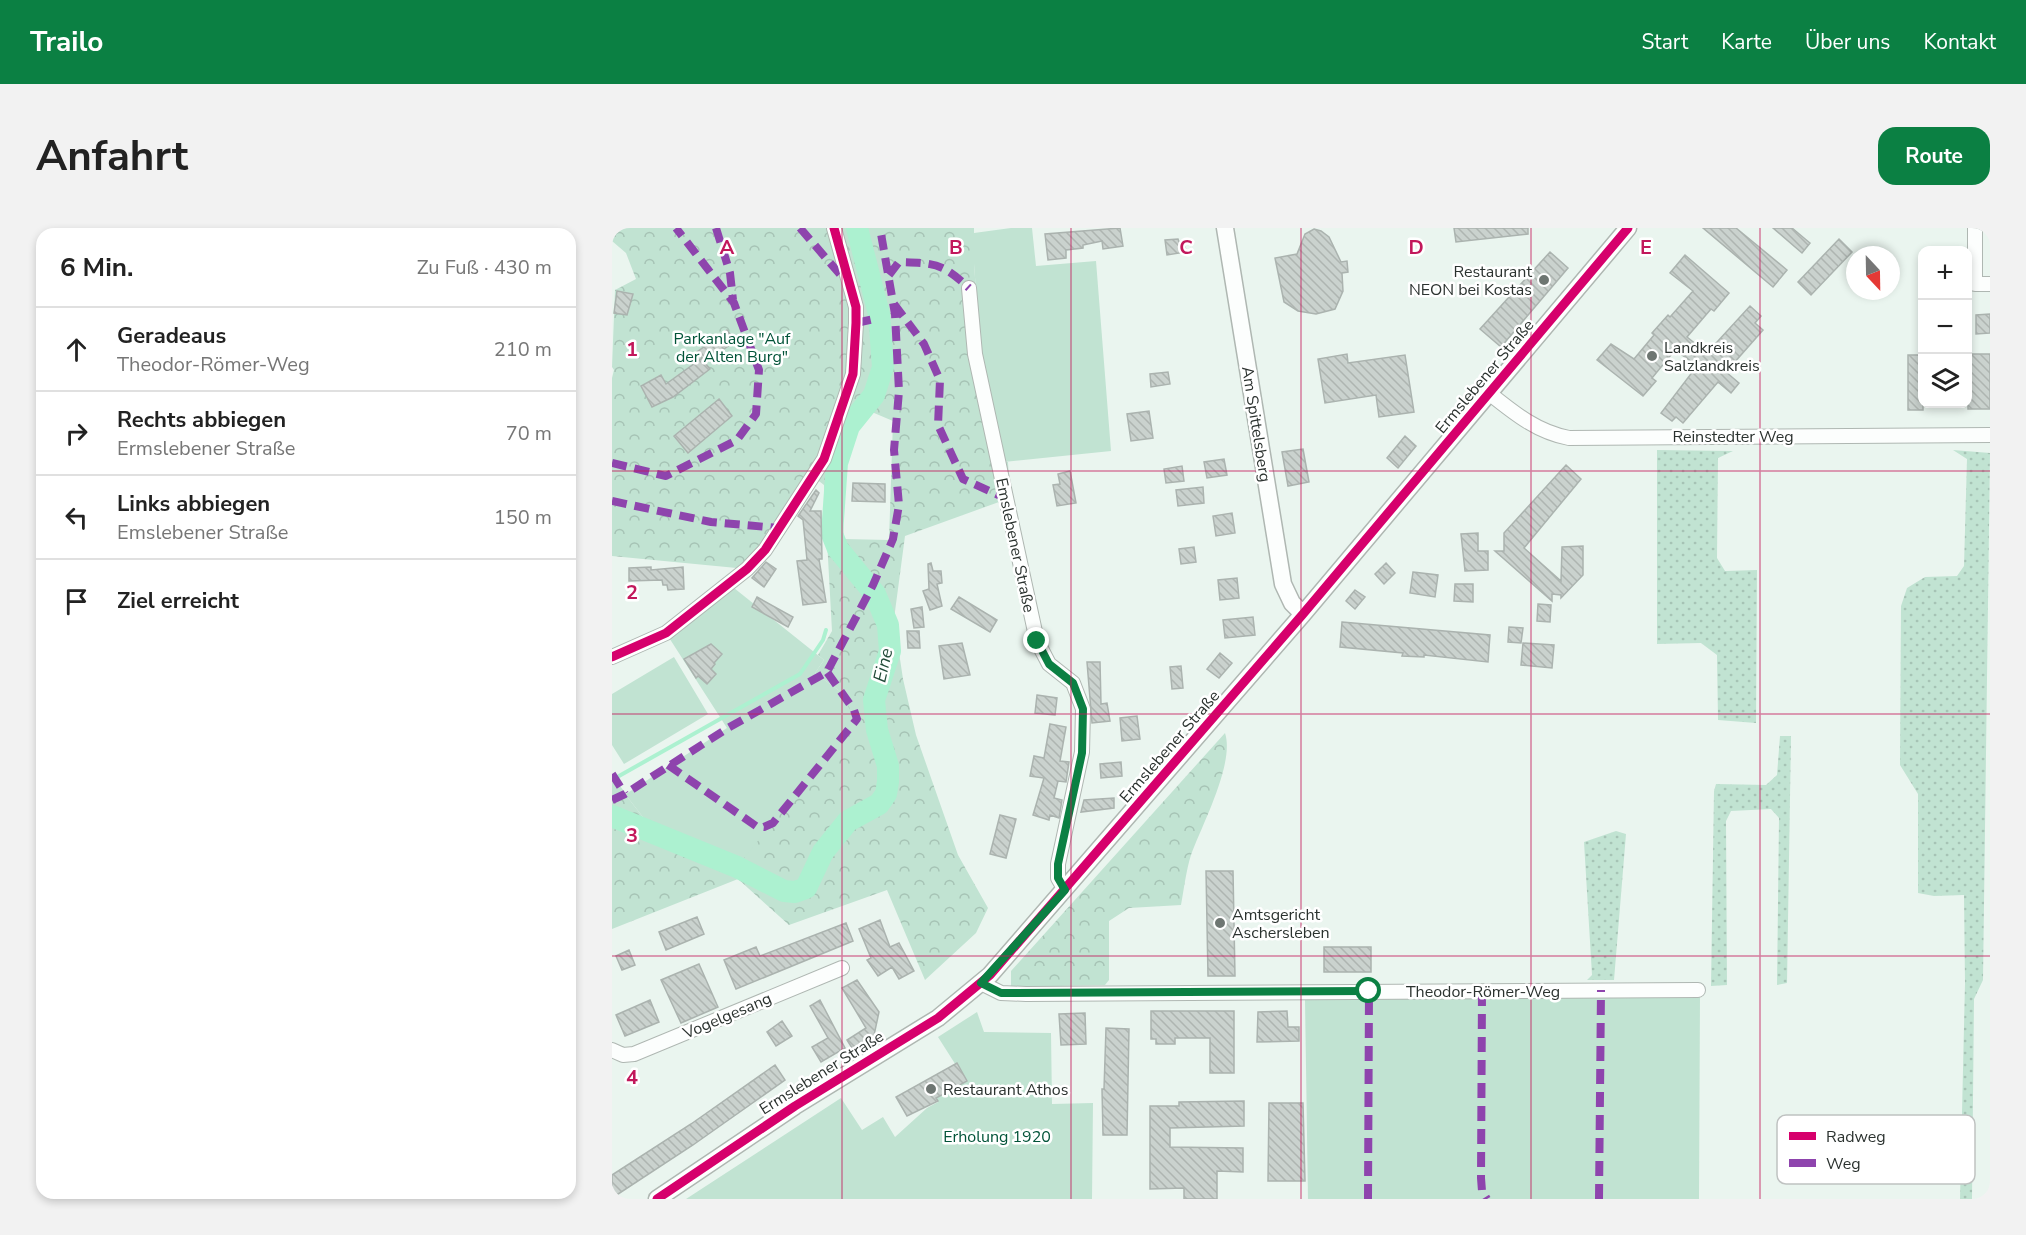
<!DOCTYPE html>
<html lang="de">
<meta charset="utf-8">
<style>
:root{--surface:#fff;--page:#f2f2f2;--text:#222;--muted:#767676;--line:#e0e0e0;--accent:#0b8043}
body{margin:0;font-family:"Nunito Sans",sans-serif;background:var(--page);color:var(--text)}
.controls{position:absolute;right:18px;top:18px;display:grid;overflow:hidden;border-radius:12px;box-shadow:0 3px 9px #0003}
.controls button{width:54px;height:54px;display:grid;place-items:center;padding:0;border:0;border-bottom:2px solid var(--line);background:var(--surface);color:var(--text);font:30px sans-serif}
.compass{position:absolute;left:1234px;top:18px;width:54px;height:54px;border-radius:50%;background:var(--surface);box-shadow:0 3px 9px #0003;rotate:158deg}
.stop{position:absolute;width:18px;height:18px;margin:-14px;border:4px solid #0b8043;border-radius:50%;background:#fff}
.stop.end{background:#0b8043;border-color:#fff;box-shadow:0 2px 6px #0008}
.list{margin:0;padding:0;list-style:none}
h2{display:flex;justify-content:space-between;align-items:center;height:78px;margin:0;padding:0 24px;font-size:26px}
h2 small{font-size:20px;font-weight:400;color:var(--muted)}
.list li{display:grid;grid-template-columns:39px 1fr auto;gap:18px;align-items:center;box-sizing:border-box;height:84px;padding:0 24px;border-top:2px solid var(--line)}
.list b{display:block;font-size:22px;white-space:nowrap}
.list p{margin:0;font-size:20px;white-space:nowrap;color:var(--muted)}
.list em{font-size:20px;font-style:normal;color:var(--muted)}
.icon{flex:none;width:33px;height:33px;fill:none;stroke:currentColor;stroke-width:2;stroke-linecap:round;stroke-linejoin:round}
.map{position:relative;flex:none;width:1378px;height:971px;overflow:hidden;border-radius:18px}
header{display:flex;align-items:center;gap:36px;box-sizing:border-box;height:84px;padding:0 30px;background:var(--accent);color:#fff}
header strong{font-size:28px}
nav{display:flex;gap:33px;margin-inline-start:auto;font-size:21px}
.intro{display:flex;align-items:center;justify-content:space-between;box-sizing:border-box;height:144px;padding:0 36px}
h1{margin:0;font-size:42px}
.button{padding:15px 27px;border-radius:18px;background:var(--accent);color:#fff;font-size:21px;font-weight:700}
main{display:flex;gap:36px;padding:0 36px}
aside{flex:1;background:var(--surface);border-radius:18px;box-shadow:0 3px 9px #0003}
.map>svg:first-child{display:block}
.grass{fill:url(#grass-dots)}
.forest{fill:url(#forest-crowns);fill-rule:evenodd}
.garden{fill:#c1e3d2}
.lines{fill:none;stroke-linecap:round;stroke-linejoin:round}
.stream{stroke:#acf1d0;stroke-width:4}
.river{stroke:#acf1d0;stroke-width:22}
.building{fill:url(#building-back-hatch);stroke:#abb3af;stroke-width:1.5}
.minor-casing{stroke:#afb7b2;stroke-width:16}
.major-casing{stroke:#afb7b2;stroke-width:19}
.minor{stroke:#fcfefd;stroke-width:14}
.major{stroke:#fcfefd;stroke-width:16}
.quiet{stroke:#8e44ad;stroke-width:8;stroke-dasharray:15 8;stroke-linecap:butt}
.cycleway-casing{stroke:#fff;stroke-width:13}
.cycleway{stroke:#d6006c;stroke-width:9}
.route{stroke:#0b8043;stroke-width:8}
.grid{fill:none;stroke:#c2185b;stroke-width:1.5;stroke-opacity:0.55}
.poi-dot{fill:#6e7672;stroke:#fff;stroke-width:2}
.labels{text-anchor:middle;stroke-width:5;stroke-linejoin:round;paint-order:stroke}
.poi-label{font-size:16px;fill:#2b322f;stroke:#fff;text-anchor:start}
.park-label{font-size:16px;fill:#015338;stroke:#fff}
.street-label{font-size:16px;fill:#2b322f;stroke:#fff}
.water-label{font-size:18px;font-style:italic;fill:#224b39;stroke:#fff}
.key{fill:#fff;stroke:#bfc2c1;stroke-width:1.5}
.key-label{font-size:16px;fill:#2b322f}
.grid-label{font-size:20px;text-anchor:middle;font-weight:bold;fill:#c2185b;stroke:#fff;stroke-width:5;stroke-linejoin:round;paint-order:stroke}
</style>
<header>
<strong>Trailo</strong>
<nav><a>Start</a><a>Karte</a><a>Über uns</a><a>Kontakt</a></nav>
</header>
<div class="intro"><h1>Anfahrt</h1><a class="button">Route</a></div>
<main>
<aside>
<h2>6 Min.<small>Zu Fuß · 430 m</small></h2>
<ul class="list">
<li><svg class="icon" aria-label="ahead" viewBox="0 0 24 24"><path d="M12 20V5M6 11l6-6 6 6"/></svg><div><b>Geradeaus</b><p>Theodor-Römer-Weg</p></div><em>210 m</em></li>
<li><svg class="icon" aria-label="right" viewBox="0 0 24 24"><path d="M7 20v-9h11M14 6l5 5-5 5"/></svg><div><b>Rechts abbiegen</b><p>Ermslebener Straße</p></div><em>70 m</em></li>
<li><svg class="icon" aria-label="left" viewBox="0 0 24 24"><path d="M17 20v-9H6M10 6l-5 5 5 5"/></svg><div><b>Links abbiegen</b><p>Emslebener Straße</p></div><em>150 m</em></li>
<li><svg class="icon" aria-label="arrive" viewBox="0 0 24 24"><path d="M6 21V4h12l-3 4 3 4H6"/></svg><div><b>Ziel erreicht</b></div></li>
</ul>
</aside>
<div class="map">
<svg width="1378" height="971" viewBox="0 0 1378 971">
<defs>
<pattern id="grass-dots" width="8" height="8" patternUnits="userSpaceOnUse" patternTransform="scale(1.5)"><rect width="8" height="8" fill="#c1e3d2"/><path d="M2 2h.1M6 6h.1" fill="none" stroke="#a6c3b5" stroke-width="1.8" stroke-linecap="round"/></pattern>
<pattern id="forest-crowns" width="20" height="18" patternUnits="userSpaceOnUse" patternTransform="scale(1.5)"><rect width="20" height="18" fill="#c1e3d2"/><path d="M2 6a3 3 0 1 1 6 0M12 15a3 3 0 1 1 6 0" fill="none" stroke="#a6c3b5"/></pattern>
<pattern id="building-back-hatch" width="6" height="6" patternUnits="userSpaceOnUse" patternTransform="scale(1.5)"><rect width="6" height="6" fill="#cad2ce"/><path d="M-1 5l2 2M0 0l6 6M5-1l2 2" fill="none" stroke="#aeb5b1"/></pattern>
</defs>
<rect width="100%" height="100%" fill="#eaf5ef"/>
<!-- grass -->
<path class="grass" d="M1045,222L1121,223L1106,230L1105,330L1113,343L1145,342L1144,495L1106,492L1105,427L1089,415L1045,416Z
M1341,222L1378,225L1371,752L1362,771L1360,971H1348L1353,755L1352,667L1322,668L1306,665V566L1288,537L1289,378L1295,360L1313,349L1345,348L1352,338L1355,231Z
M1168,508H1179L1175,755L1165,757L1167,590L1159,581L1119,583L1114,593L1115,757L1099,758L1102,563L1104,556L1154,557L1165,547Z
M1004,603L1014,606L1002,752H975L980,747L972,614Z"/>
<!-- forest -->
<path class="forest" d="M0,0H362V36L370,142L392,234H396L398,270L293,308L282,391L291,451L304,507L346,627L376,680L364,705L313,752L275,662L177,697L126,651L0,701V573L13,566L34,593L229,464L203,445L212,432L206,427L220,403L212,257L203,250L135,341L0,328V150L2,142L0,139L3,62L24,51L14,25L0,13ZM255,182L281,193L277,312L232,311L228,248Z
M613,505C623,535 590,597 579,627C574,643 572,661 569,677L517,680L497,693V752L493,757L399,759V743Z"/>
<!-- garden -->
<path class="garden" d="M399,0H420L424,38L484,33L499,223L392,234L370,142L362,36V5Z
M117,356L212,432L203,445L229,464L243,492L125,639L34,593L13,566L0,573V547L14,566L115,500L54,405Z
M62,429L96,486L12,536L0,517V466Z
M1088,768L1087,971H696L693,772Z
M365,784L372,804L439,805L440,876L481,875L480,971H74L229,870L250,902L271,889L283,909L315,880L326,874L324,870L354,853L326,809Z"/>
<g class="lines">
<!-- stream -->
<path class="stream" d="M7,548L188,446L211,412L214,402"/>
<!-- river -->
<path class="river" d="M0,588L125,639L172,663L183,664L194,660L211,624L236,593L267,576L274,566L276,554V538L265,502L262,472L278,423L276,397L263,366L226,321L220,306L225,235L237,198L262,167L271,139L267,86L245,0"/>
</g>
<!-- building -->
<path class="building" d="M508,0L511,18L491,21L490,13L471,17V20L454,22V30L436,32L433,6Z
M842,0H916V6L844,14Z
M1091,0H1124L1175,42L1161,59Z
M1161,0H1180L1198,15L1190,25Z
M702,1L709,3L717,9L729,34L735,33L736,44L730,45L731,63L723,81L704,86L686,83L672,74L663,30L685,26L693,6Z
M566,11L567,14L572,13L574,24L555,27L553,12Z
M1227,11L1240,24L1199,67L1186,54Z
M938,24L956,40L889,119L868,101Z
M1073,27L1117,65L1102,83L1099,81L1075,109L1095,125L1138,78L1149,88L1143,95L1151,102L1114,144L1127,155L1119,165L1106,154L1071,195L1064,189L1060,193L1049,185L1085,138L1063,122L1040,150L1044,153L1031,168L985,132L999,116L1022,131L1042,107L1040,105L1056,87L1058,89L1081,63L1058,45Z
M5,63L21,66L15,87L2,85Z
M1378,86V105L1364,106V87Z
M115,102L123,113L93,135L98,141L61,169L40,179L29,158L49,147L54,156L90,130L85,124Z
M735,126L736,135L793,127L802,184L767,189L764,167L713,175L706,131Z
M1356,126H1378V181H1356Z
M1296,127H1311V182H1296Z
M556,144L558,156L539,159L538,146Z
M107,171L120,188L76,225L62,208Z
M537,183L541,210L519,213L515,186Z
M793,208L804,218L786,240L775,230Z
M691,221L697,254L676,258L670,224Z
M612,231L615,247L595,250L592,234Z
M954,237L969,251L912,320L949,353L950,319L971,318V347L949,370V367L940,366V373L883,323H892V305Z
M570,238L572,253L554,255L552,241Z
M458,243L464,275L445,278L441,257L448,256L446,246Z
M241,255L273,256V274L240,273Z
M591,259L592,275L566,278L564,262Z
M204,262L207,265L198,283H209L210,331H207L214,374L191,377L185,333L195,332L191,292L186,288Z
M620,285L623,305L604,308L601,288Z
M866,305V323H876V342L853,343L849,306Z
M582,319L584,334L569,336L567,321Z
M154,334L164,341L152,359L140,350Z
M319,335L321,343H329L330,355L325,356L330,378L318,382L311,363L317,361L316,336Z
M774,335L783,345L772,356L763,346Z
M39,339V342L71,339L72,361L56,362L55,357H51L50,352L17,353V340Z
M801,344L826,347L823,369L798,365Z
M625,350L627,370L608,372L606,352Z
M843,356H861V374L842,373Z
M743,362L753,369L743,381L734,373Z
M145,369L181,389L176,399L140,379Z
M347,369L385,392L378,404L339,381Z
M926,376L939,377L938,394L925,393Z
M310,379L312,399L302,400L299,381Z
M641,389L643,407L613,410L611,392Z
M730,394L878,407L876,434L812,427V429L790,428L791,425L728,419Z
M897,399L911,400L909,415L896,414Z
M295,403H307L308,420H296Z
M350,415L358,447L332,451L327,418Z
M911,415L942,417L940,440L909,437Z
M99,416L110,426L102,435L103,436L99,441L104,446L95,456L86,448L84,450L72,431Z
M608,425L620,435L607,450L595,441Z
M475,434H488L489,476L495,475L498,493L480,495Z
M569,438L571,460L560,461L558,439Z
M425,467L445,470L443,487L423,485Z
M525,488L528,511L510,513L508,490Z
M438,496L454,499L448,533L457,534L454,554L446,553L442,570L450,572L447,590L438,587L437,592L421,587L432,550L418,548L422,528L432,530Z
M509,534L510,548L489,550L488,536Z
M502,570V580L469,584L472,572Z
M388,587L404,591L394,630L378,626Z
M594,643H621L623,748H596Z
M85,689L92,706L54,722L47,704Z
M268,692L278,719L287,715L302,743L287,751L280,739L266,748L255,732L259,730L247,701Z
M234,695L241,713L124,761L112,732L144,719L148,728Z
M712,719H759V744H712Z
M17,722L23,737L10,742L4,728Z
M87,736L106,779L69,795L49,752Z
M245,752L267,784L261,812L260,809L240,820L235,812L254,800L230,760Z
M38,772L47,794L13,808L4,787Z
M208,772L233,820L209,834L200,819L216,810L198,778Z
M539,783H622V845H598V810H563V816H544V811H539Z
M675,783L676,799H687V813L645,814L646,784Z
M473,785L474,816L449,817L447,786Z
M170,793L180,808L164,818L155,804Z
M494,800L517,801L515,907H491L490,861H492Z
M345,835L355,853L324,870L326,873L295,888L284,869Z
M163,837L173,852L81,917L0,970V947L79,896Z
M632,873V898L558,900V919L631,920V944L605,943V971H572V960L538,961V878H567V874Z
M657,875H691L693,953H656Z"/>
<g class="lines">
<defs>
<path id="minor" d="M1363,0V56H1378
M357,60L363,126L425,413L437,436L461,455L471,481L470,524L446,636V650L453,662
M877,165C902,185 925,204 957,210L1378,207
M0,429L54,405L135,341L153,322L212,231L241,146L244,95V79L222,0
M369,755L389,765L414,766L1086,762
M0,822L11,827L22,826L230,740"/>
<path id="major" d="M613,0L671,356L680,375L691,386
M45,971L183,878L326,790L378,747L691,386L1016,0"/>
</defs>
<!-- minor casing -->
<use href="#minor" class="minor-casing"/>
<!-- major casing -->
<use href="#major" class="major-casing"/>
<!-- minor -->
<use href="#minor" class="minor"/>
<!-- major -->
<use href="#major" class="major"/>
<!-- quiet -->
<path class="quiet" d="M104,0L118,45L121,72
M188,0L232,51
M277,47L287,34C323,35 330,35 357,60
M282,76L312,116L328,152L326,197L351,251L393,270
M244,95L262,91
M0,235L54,248L125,212L144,186L147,142L122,75L64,0
M0,273L99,294L166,300
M56,537L144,598L152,599L161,595L245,491L242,482L215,444
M0,546L13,566
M0,572L13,566L116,500L215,444L261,357L281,311L287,277L282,222L287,163L283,86L268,0
M870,763L869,950L870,963L875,971
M756,971L757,763
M987,971L989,762"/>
<defs>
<path id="cycleway" d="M0,429L54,405L135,341L153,322L212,231L241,146L244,95V79L222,0
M45,971L183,878L326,790L378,747L691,386L1016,0"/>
</defs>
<!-- cycleway casing -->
<use href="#cycleway" class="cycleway-casing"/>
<!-- cycleway -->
<use href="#cycleway" class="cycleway"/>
</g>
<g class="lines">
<!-- route -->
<path class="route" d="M425,413L437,436L461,455L471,481L470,525L446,636V650L453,662L369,755L389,765L757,763"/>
</g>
<!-- grid -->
<path class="grid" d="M230,0V971M459,0V971M689,0V971M919,0V971M1148,0V971M0,243H1378M0,486H1378M0,728H1378"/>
<!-- markers -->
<g class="poi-dot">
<circle cx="932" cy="52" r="6"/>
<circle cx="1040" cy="128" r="6"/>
<circle cx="608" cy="695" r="6"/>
<circle cx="319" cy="861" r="6"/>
</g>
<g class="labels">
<!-- poi labels -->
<g class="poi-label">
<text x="920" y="49" text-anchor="end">Restaurant<tspan x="920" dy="18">NEON bei Kostas</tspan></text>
<text x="1052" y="125">Landkreis<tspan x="1052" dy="18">Salzlandkreis</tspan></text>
<text x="620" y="692">Amtsgericht<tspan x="620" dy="18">Aschersleben</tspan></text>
<text x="331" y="867">Restaurant Athos</text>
</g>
<!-- park labels -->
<g class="park-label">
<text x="120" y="116">Parkanlage "Auf<tspan x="120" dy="18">der Alten Burg"</tspan></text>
<text x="385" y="914">Erholung 1920</text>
</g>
<!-- street labels -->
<g class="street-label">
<text transform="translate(872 148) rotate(-50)" y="6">Ermslebener Straße</text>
<text transform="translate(645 196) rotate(81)" y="6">Am Spittelsberg</text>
<text x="1121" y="214">Reinstedter Weg</text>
<text transform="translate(404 317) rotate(78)" y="6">Emslebener Straße</text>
<text transform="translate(557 518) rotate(-49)" y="6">Ermslebener Straße</text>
<text x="871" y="769">Theodor-Römer-Weg</text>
<text transform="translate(115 787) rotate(-23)" y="6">Vogelgesang</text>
<text transform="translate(209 844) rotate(-32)" y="6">Ermslebener Straße</text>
</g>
<!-- water labels -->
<g class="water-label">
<text transform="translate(271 437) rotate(-77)" y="6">Eine</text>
</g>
</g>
<!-- legend -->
<rect x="1165" y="887" width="198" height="69" rx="9" class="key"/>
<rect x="1177" y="904" width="27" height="8" fill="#d6006c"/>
<rect x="1177" y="931" width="27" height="8" fill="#8e44ad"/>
<g class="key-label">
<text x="1214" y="914">Radweg</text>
<text x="1214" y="941">Weg</text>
</g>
<g class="grid-label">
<text x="115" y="26">A</text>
<text x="344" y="26">B</text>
<text x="574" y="26">C</text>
<text x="804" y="26">D</text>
<text x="1034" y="26">E</text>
<text x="20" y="128">1</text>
<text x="20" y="371">2</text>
<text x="20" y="614">3</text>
<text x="20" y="856">4</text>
</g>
</svg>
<div class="controls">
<button>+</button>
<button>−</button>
<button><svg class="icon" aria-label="layers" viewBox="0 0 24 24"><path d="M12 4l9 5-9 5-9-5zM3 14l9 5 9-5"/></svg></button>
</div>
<svg class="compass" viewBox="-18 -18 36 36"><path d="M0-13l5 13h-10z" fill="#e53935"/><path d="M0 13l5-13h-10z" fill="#767676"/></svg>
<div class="stop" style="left:757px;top:763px"></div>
<div class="stop end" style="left:425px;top:413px"></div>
</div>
</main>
